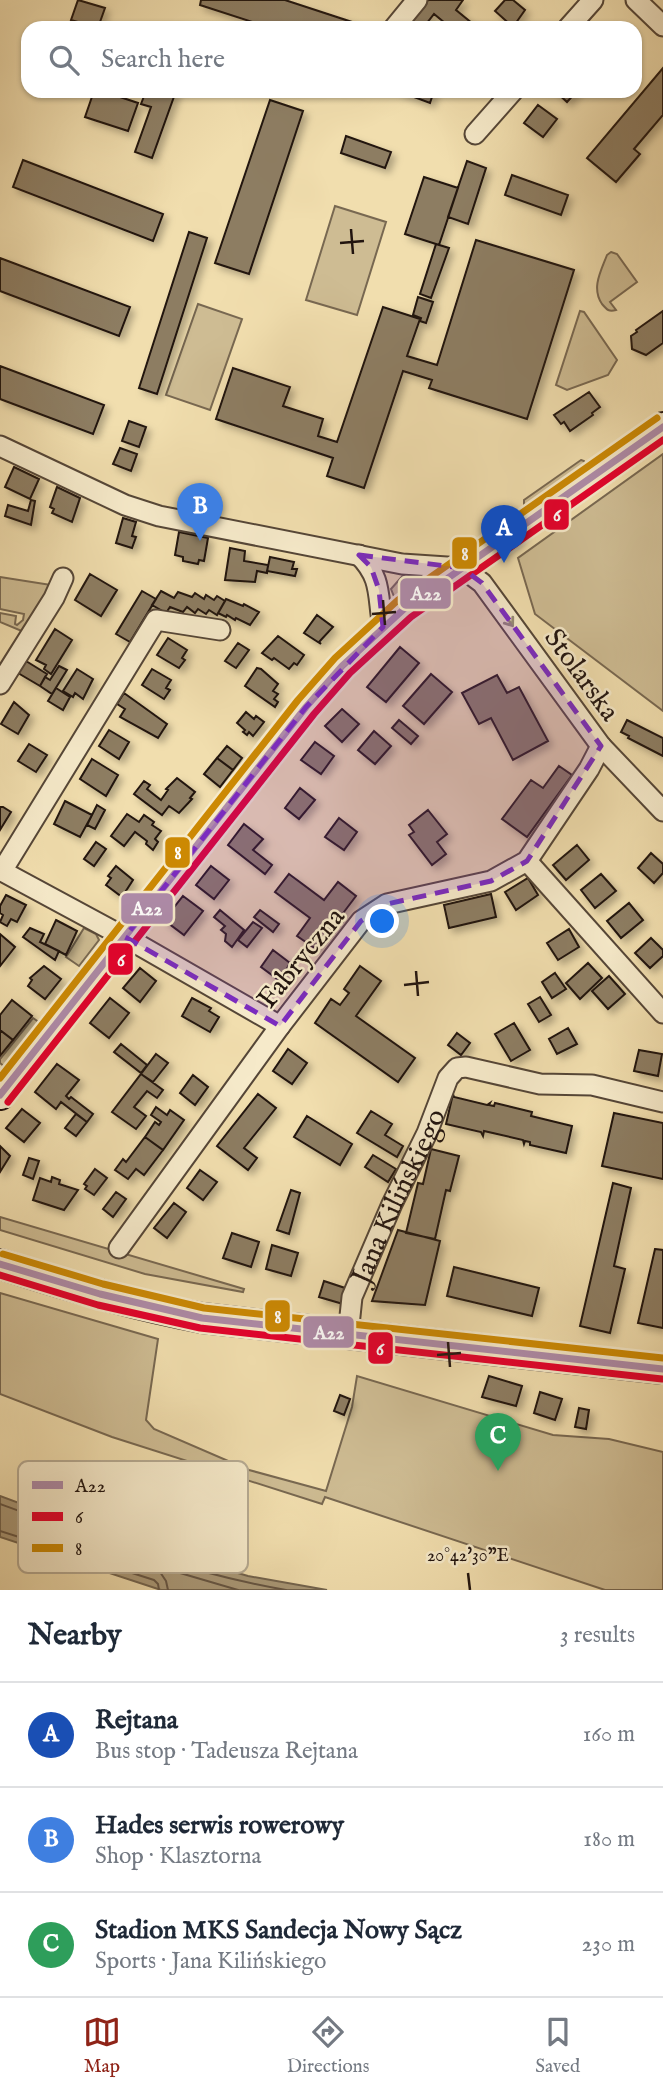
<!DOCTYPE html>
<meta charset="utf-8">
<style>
:root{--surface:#fff;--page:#f6f6f7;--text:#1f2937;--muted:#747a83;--line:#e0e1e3;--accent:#8f2418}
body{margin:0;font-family:"IM FELL English",serif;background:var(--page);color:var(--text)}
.you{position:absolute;left:383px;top:922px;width:24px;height:24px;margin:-18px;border:5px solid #fff;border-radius:50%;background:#1a73e8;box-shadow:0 0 0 10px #1a73e833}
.badge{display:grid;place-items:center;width:46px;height:46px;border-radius:50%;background:var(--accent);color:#fff;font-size:23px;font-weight:700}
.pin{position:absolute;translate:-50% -58px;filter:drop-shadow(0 2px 4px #0008)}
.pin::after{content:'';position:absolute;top:37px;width:24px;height:21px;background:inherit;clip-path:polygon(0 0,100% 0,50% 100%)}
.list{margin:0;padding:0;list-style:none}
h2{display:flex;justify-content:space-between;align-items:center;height:91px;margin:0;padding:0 28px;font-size:30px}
h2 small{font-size:23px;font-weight:400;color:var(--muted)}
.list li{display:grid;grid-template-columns:46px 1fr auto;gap:21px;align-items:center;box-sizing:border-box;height:105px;padding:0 28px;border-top:2px solid var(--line)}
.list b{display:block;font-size:26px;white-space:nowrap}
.list p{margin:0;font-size:23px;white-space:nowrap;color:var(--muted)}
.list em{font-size:23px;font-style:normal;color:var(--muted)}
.icon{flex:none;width:38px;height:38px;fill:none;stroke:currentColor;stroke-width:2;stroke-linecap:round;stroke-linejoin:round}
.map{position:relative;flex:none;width:663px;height:1590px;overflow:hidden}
.search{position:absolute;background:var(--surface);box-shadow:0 2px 5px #0004;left:21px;right:21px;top:21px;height:77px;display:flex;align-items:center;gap:18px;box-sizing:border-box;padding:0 24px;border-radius:21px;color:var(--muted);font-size:26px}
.sheet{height:406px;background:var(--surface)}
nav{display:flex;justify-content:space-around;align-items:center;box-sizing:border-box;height:98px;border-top:2px solid var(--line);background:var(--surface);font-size:19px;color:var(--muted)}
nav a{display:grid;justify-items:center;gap:4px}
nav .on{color:var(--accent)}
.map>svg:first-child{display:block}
.green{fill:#cebc93;stroke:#786851;stroke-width:2}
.water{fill:#aa9978;stroke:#73644e;stroke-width:2}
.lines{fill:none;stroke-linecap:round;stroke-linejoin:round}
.shore{stroke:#665644;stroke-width:2}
.building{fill:#8d7d62;stroke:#21140f;stroke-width:2;filter:url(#shadow)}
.street-casing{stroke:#554637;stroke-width:23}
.secondary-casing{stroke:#21140f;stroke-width:32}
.street{stroke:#f6eaca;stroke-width:19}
.secondary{stroke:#f6eaca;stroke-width:28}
.bus-1-casing{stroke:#f6eaca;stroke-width:12}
.bus-2-casing{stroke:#f6eaca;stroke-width:12}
.bus-3-casing{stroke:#f6eaca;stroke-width:12}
.bus-1{stroke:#ae8ba9;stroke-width:7}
.bus-2{stroke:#e4002b;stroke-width:7}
.bus-3{stroke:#cc8903;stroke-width:7}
.oneway{stroke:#968a76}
.marked{fill:#7b2cbf;fill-opacity:0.2;stroke:#7b2cbf;stroke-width:5;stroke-dasharray:14 9;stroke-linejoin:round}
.ticks{fill:none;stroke:#21140f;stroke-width:2.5}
.labels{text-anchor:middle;stroke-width:5;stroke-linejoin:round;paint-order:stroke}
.street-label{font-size:28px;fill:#21140f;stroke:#f6eaca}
.key{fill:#f6eaca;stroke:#b6aa92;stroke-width:2}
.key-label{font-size:19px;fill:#21140f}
.ticks-label{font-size:18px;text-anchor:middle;fill:#21140f;stroke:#f6eaca;stroke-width:5;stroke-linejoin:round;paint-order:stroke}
.line-badge{stroke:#f6eaca;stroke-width:2.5}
.badge-label{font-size:19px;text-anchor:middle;font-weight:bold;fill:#fff}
</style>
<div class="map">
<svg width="663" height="1590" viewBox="0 0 663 1590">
<defs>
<filter id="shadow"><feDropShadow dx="4.5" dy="4.5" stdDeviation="3.5" flood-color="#0004"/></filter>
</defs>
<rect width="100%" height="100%" fill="#f1deae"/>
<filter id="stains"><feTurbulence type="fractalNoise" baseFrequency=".00286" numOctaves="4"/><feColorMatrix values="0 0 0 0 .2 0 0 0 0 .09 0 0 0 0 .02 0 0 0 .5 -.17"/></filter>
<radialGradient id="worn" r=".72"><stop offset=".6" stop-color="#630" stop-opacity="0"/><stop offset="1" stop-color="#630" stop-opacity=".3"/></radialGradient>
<!-- green -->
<path class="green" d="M335,206L386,222L357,315L306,300Z
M611,252L617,254L637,282L610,302L616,310C609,312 607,310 602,304C591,288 601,271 607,255Z
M198,304L242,319L210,410L166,395Z
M580,311L584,312L617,360L608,375L567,390L556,385Z
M663,454V711L535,614L518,558Z
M581,460L584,461L585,463L524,506V500Z
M405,573L427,578L395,599L391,589Z
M0,577L51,585L24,632L0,622V613L16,616L15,624L17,625L23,620L24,614L0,609Z
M84,928L96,934L99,940L79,966L66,957Z
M33,1018L40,1023L5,1067L0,1063V1059Z
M0,1217L244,1289L243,1292L145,1274L0,1230Z
M0,1293L158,1339L146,1420L154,1429L249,1470L326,1491L352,1407L357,1376L553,1435L609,1439L663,1452V1590H605L325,1497L322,1504L112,1437L0,1394Z"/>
<!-- water -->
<path class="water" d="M0,1496L94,1531L248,1576L327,1590H161L0,1537Z"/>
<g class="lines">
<!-- shore -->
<path class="shore" d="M0,1504C93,1538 188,1573 286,1590
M0,1531L154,1580L158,1584L159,1590
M168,1590L166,1581L160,1572L163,1568L238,1590"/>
</g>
<!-- building -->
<path class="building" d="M78,0L105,8L100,22L110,25L109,28H79L81,23L71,20Z
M201,0H285L352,22L350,28H271L200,5Z
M428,0H463L456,10L478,28H440L445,23L434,14L423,28H405Z
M505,0H513L525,10L513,27L495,11Z
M663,68V115L634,149L640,154L616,182L587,158Z
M94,91H102L138,103L128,131L85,117Z
M146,91H176L152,158L135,152L151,107L141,104Z
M398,91H434L430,103Z
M555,91H577L567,102Z
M270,100L303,111L249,274L215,263Z
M538,105L557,119L543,137L524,123Z
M346,136L391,152L385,168L341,153Z
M23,160L163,214L153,241L13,187Z
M467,161L486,168L468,224L448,217Z
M512,175L568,195L561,215L505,195Z
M424,177L458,188L439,245L405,234Z
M189,232L207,238L157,394L139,388Z
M476,240L574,270L527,419L429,388L432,380L403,371L364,488L327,476L333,458L216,419L233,368L290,387L283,406L323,419L318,436L337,442L383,307L420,319L407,356L437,365Z
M436,244L449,248L431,298L420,294Z
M0,258L130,307L119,336L0,291Z
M418,297L433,302L426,323L420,321L421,318L413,315Z
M663,311V343L646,355L632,349L631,336L637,332L636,330Z
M0,366L104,405L93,434L0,399Z
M589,392L600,407L592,413L593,415L570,431L564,422L561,424L554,415Z
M129,421L146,427L139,447L122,441Z
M120,448L137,454L131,471L113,464Z
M14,467L39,479L30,499L5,487Z
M57,487L80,498L72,522L52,513L54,509L50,507Z
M31,500L35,501L31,525L5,516L8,505L28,511Z
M123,518L136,522L132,536L136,537L132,548L116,543Z
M179,532L208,538L204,561L199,560L198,564L183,561V557L175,555Z
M230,548L245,551L244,561L268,565L267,573L257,571L255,582L225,580Z
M270,557L294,562L292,569H297L295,576L267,571Z
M90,574L117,590L101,616L75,600Z
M142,591L156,599L130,642L116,634Z
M161,591L174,598L178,592L192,597L195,593L204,599L206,595L214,600L217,596L225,601L217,615L209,610L206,614L198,609L195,613L187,607L183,612L170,607L166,613L152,605Z
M226,599L243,606L244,604L259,612L250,625L236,618L235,620L227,615L226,617L218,613Z
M317,615L333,627L319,642L321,644L304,633Z
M55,629L72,640L51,674L44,669L46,665L36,660Z
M278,636L304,655L297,665L294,663L289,669L274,658L272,660L262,653Z
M168,638L187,650L182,658L185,660L179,668L157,655Z
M238,643L249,650L236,668L225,661Z
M400,647L419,663L386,702L367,687Z
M26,661L47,674L40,686L18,673Z
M59,666L67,670L52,694L40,686L45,677L50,680Z
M257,668L261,669L278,684L273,691L278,694L274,699L278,702L275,707L245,686Z
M77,669L93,679L83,699L75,693L73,697L63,691Z
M152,669L171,680L166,688L170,690L164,699L142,685Z
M431,674L452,692L424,724L403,706Z
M497,675L507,693L519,687L548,741L513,760L491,718L479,724L462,693Z
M56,688L70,697L63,710L48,701Z
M124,693L167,724L158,738L120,717L125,709L117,704Z
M14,702L29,715L18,734L1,724Z
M342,709L359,724L342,742L325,726Z
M246,712L254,719L256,716L264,722L253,736L249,732L247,735L243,732L245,730L237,723Z
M399,720L418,736L411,744L392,728Z
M627,720L663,738V756L628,738L629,736L621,732Z
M109,730L129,742L119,759L99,746Z
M374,731L391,746L375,764L358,750Z
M315,742L334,756L321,774L301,760Z
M29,744L47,755L36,772L18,761Z
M227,746L242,758L233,770L217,758Z
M217,758L233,770L220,787L204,774Z
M92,759L118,775L106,796L80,779Z
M559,766L572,775L527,837L502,819L531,780L543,788Z
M177,778L195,792L190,798L192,799L179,813L169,806L162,815L134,794L144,781L150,785L147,789L161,800L168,790L166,789Z
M300,788L315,800L299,819L285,808Z
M65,801L92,815L80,837L54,824Z
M97,805L105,810L95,829L87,825Z
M0,807H3L11,812L0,830Z
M428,810L447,834L437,842L446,854L432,865L409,835L414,832L409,825Z
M127,814L139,822L144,815L154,822L152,825L161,831L155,839L158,842L153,850L146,844L147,841L135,832L124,846L111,836Z
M339,818L357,832L344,850L325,837Z
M244,824L263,839L253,850L272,865L265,874L228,845Z
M96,842L106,849L94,866L84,859Z
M577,845L589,860L566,880L553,865Z
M651,853L663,864V873L654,883L638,868Z
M116,866L133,880L122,897L106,885L111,878L108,876Z
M211,866L229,880L214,899L196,885Z
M289,874L324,900L338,882L356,896L316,949L297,936L310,918L275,892Z
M601,874L616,891L595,908L581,890Z
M528,878L538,895L516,910L505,892Z
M491,894L496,917L449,928L444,905Z
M6,895L26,905L17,922L11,919L7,926L0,922L3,915L0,913V906Z
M183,896L203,911L184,935L164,920Z
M629,903L643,920L621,938L607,921Z
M220,910L244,930L232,947L225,941L226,934L221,930L225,926L214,917Z
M260,910L279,924L273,932L254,917Z
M56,920L77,931L66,955L45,944Z
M253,922L262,928L247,947L238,940Z
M30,928L44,934L40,942L59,951L55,960L23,937Z
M569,929L579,947L558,960L547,943Z
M0,934L15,947L0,966Z
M651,938L663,950V956L650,968L635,953Z
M273,950L290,963L280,981L261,967Z
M588,963L602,978L580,999L566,983Z
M44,966L61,979L45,999L28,986L32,980L30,978Z
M360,966L381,981L356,1016L415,1058L398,1082L315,1023L331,999L340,1005L349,993L344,989Z
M140,968L156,981L140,1002L123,988Z
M555,973L566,989L552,998L542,982Z
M609,976L625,994L608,1009L592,991Z
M540,997L551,1015L539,1022L528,1004Z
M110,998L129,1013L109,1038L90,1023Z
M192,998L211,1008L209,1011L219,1017L210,1032L182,1016Z
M12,1000L32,1016L13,1040L0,1030V1015Z
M514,1023L530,1050L511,1061L495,1034Z
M568,1028L577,1044L557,1054L549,1039Z
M0,1030L13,1040L0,1056Z
M457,1033L470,1043L461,1055L448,1045Z
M121,1044L147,1065L141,1073L114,1052Z
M288,1049L307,1063L292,1084L273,1071Z
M639,1050L662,1054L658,1076L634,1071Z
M156,1054L168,1063L153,1082L141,1074Z
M57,1064L79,1080L66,1096L69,1099L71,1097L93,1114L87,1122L61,1102L56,1109L35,1092Z
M141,1074L163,1090L157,1098L147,1091L134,1107L146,1116L136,1129L112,1112Z
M193,1075L208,1087L195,1105L180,1093Z
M258,1094L276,1108L244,1148L257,1158L248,1170L217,1146Z
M453,1094L454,1097L487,1105L490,1103L489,1105L494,1106L495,1103L532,1112L531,1116L572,1126L566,1153L530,1145V1142L525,1141L524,1144L523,1140L484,1131L483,1136L481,1132L446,1124Z
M156,1107L167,1115L170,1110L184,1120L163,1150L145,1137L155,1122L159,1125L161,1122L151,1115Z
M22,1109L40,1123L24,1142L6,1128Z
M371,1111L392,1124L385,1135L403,1146L397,1157L357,1133Z
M614,1113L663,1123V1179L602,1166Z
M76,1114L87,1122L76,1136L65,1128Z
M307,1116L352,1144L340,1165L294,1137Z
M145,1137L163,1150L144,1175L136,1169L128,1179L115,1170L123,1159L126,1162Z
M0,1146L10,1156L0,1172Z
M431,1149L459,1156L450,1191L446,1190L435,1239L406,1233L418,1183L423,1184Z
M373,1155L396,1169L388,1182L365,1167Z
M29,1158L39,1161L33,1179L23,1175Z
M95,1169L107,1178L94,1195L85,1189L87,1186L84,1184Z
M200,1170L217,1182L203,1200L187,1188Z
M52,1177L60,1180L59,1184L78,1190L64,1210L33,1200L40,1178L51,1182Z
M613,1183L631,1188L614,1266L625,1269L610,1333L580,1326Z
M291,1190L300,1193L289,1234L277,1230Z
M116,1192L126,1199L113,1217L103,1209Z
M174,1203L186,1212L167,1238L154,1228Z
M398,1230L440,1241L425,1305L372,1301Z
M232,1233L259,1242L251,1267L223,1258Z
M272,1245L298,1253L291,1276L266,1269Z
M655,1249L663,1250V1328L638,1323Z
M454,1267L539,1288L532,1316L447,1296Z
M324,1281L348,1289L343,1304L319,1297Z
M489,1376L522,1386L516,1406L482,1397Z
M540,1392L562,1399L555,1420L534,1413Z
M340,1395L350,1399L344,1415L334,1411Z
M579,1408L589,1410L586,1429L575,1427Z"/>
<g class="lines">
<defs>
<g id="street">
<path d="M636,0L663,26"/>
<path d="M394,28L417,0"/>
<path d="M568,28L593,0"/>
<path d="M475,134L513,91"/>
<path d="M0,446L125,505L159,516L402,564L462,568L482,583L601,746L663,811"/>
<path d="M359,555C383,579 377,597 383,627"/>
<path d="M0,684L54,598L63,578"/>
<path d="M527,861L663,1013"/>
<path d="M0,870L139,945L280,1026"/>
<path d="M2,871L156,620L220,630"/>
<path d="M119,1248L280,1026L361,921L387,904L491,881L527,861L589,769L601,746"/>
<path id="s1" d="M348,1335L352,1297L392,1204L427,1133L448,1078L457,1068L466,1067L540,1084L592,1085L663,1102"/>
</g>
<path id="secondary" d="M0,1095L306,707L342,666L404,609L663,427
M0,1264C67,1286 133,1305 202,1318L663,1369"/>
</defs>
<!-- street casing -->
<use href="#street" class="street-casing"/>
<!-- secondary casing -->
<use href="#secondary" class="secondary-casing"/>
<!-- street -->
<use href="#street" class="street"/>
<!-- secondary -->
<use href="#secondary" class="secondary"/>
<defs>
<path id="bus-1" d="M0,1095L306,707L342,666L404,609L663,427
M0,1264L100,1294L202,1318L663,1369"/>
<path id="bus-2" d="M8,1102L314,714L350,673L411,617L663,440
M0,1275L98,1305L200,1328L662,1379"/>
<path id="bus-3" d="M0,1078L298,700L335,658L398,600L657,418
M3,1254L103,1284L204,1308L663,1358"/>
</defs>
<!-- bus-1 casing -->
<use href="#bus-1" class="bus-1-casing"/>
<!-- bus-2 casing -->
<use href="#bus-2" class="bus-2-casing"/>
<!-- bus-3 casing -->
<use href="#bus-3" class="bus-3-casing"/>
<!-- bus-1 -->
<use href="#bus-1" class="bus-1"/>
<!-- bus-2 -->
<use href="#bus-2" class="bus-2"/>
<!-- bus-3 -->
<use href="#bus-3" class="bus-3"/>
</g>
<!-- one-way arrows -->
<defs><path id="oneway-shaft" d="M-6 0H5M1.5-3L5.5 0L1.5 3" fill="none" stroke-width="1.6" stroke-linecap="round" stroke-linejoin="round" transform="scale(1.75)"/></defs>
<use class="oneway" href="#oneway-shaft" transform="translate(507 618) rotate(54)"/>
<!-- marked area -->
<path class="marked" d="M359,555L462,568L482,583L601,746L527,861L491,881L387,904L361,921L280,1026L125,937L306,707L383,627L379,590L371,567Z"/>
<!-- ticks -->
<path class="ticks" d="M351,229L353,254M340,243L364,241M383,600L385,625M372,614L396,612M416,971L418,996M404,985L429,982M448,1342L450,1367M437,1355L461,1353M468,1573L470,1590"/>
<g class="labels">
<!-- street labels -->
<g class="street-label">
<text transform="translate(583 674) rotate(54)" y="10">Stolarska</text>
<text transform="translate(300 957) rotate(-51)" y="10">Fabryczna</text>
<text dy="10" stroke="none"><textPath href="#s1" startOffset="149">Jana Kilińskiego</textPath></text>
</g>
</g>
<!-- legend -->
<rect x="18" y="1461" width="230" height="112" rx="10" class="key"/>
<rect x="32" y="1481" width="31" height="8" fill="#ae8ba9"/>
<rect x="32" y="1512" width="31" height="9" fill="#e4002b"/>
<rect x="32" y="1544" width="31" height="8" fill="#cc8903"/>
<g class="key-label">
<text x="75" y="1492">A22</text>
<text x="75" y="1523">6</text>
<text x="75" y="1555">8</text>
</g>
<g class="ticks-label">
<text x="468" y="1561">20°42'30"E</text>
</g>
<g class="line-badge">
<rect x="543" y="498" width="27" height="33" rx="7" fill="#e4002b"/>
<rect x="451" y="536" width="27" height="34" rx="7" fill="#cc8903"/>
<rect x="399" y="577" width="53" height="33" rx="7" fill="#ae8ba9"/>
<rect x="164" y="836" width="27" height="33" rx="7" fill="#cc8903"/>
<rect x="120" y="892" width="54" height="33" rx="7" fill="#ae8ba9"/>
<rect x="107" y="942" width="27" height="34" rx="7" fill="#e4002b"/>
<rect x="264" y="1299" width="27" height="34" rx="7" fill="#cc8903"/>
<rect x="302" y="1315" width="53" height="34" rx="7" fill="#ae8ba9"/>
<rect x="367" y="1331" width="27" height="34" rx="7" fill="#e4002b"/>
</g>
<g class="badge-label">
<text x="557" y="521">6</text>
<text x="465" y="560">8</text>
<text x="426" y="600">A22</text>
<text x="178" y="859">8</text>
<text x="147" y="915">A22</text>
<text x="121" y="966">6</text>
<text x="278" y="1323">8</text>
<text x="329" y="1339">A22</text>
<text x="380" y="1355">6</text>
</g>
<rect width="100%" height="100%" filter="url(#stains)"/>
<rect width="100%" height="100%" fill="url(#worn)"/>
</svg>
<div class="you"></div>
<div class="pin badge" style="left:504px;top:563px;background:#1a4fb4">A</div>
<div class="pin badge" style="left:200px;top:541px;background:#3f7fe0">B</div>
<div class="pin badge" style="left:498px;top:1471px;background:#2e9e5b">C</div>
<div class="search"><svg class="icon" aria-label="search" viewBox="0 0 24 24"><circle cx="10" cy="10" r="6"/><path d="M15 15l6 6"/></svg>Search here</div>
</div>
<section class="sheet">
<h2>Nearby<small>3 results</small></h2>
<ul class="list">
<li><span class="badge" style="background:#1a4fb4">A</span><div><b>Rejtana</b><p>Bus stop · Tadeusza Rejtana</p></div><em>160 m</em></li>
<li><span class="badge" style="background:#3f7fe0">B</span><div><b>Hades serwis rowerowy</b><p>Shop · Klasztorna</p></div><em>180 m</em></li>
<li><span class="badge" style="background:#2e9e5b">C</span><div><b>Stadion MKS Sandecja Nowy Sącz</b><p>Sports · Jana Kilińskiego</p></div><em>230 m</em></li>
</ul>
</section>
<nav>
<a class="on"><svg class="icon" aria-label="map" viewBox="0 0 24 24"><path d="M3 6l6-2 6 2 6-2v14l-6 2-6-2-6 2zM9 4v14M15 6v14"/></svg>Map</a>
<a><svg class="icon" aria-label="directions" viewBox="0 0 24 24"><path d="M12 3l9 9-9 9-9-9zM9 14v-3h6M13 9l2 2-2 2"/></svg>Directions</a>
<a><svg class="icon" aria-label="saved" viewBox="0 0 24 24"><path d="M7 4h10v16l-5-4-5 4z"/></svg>Saved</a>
</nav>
